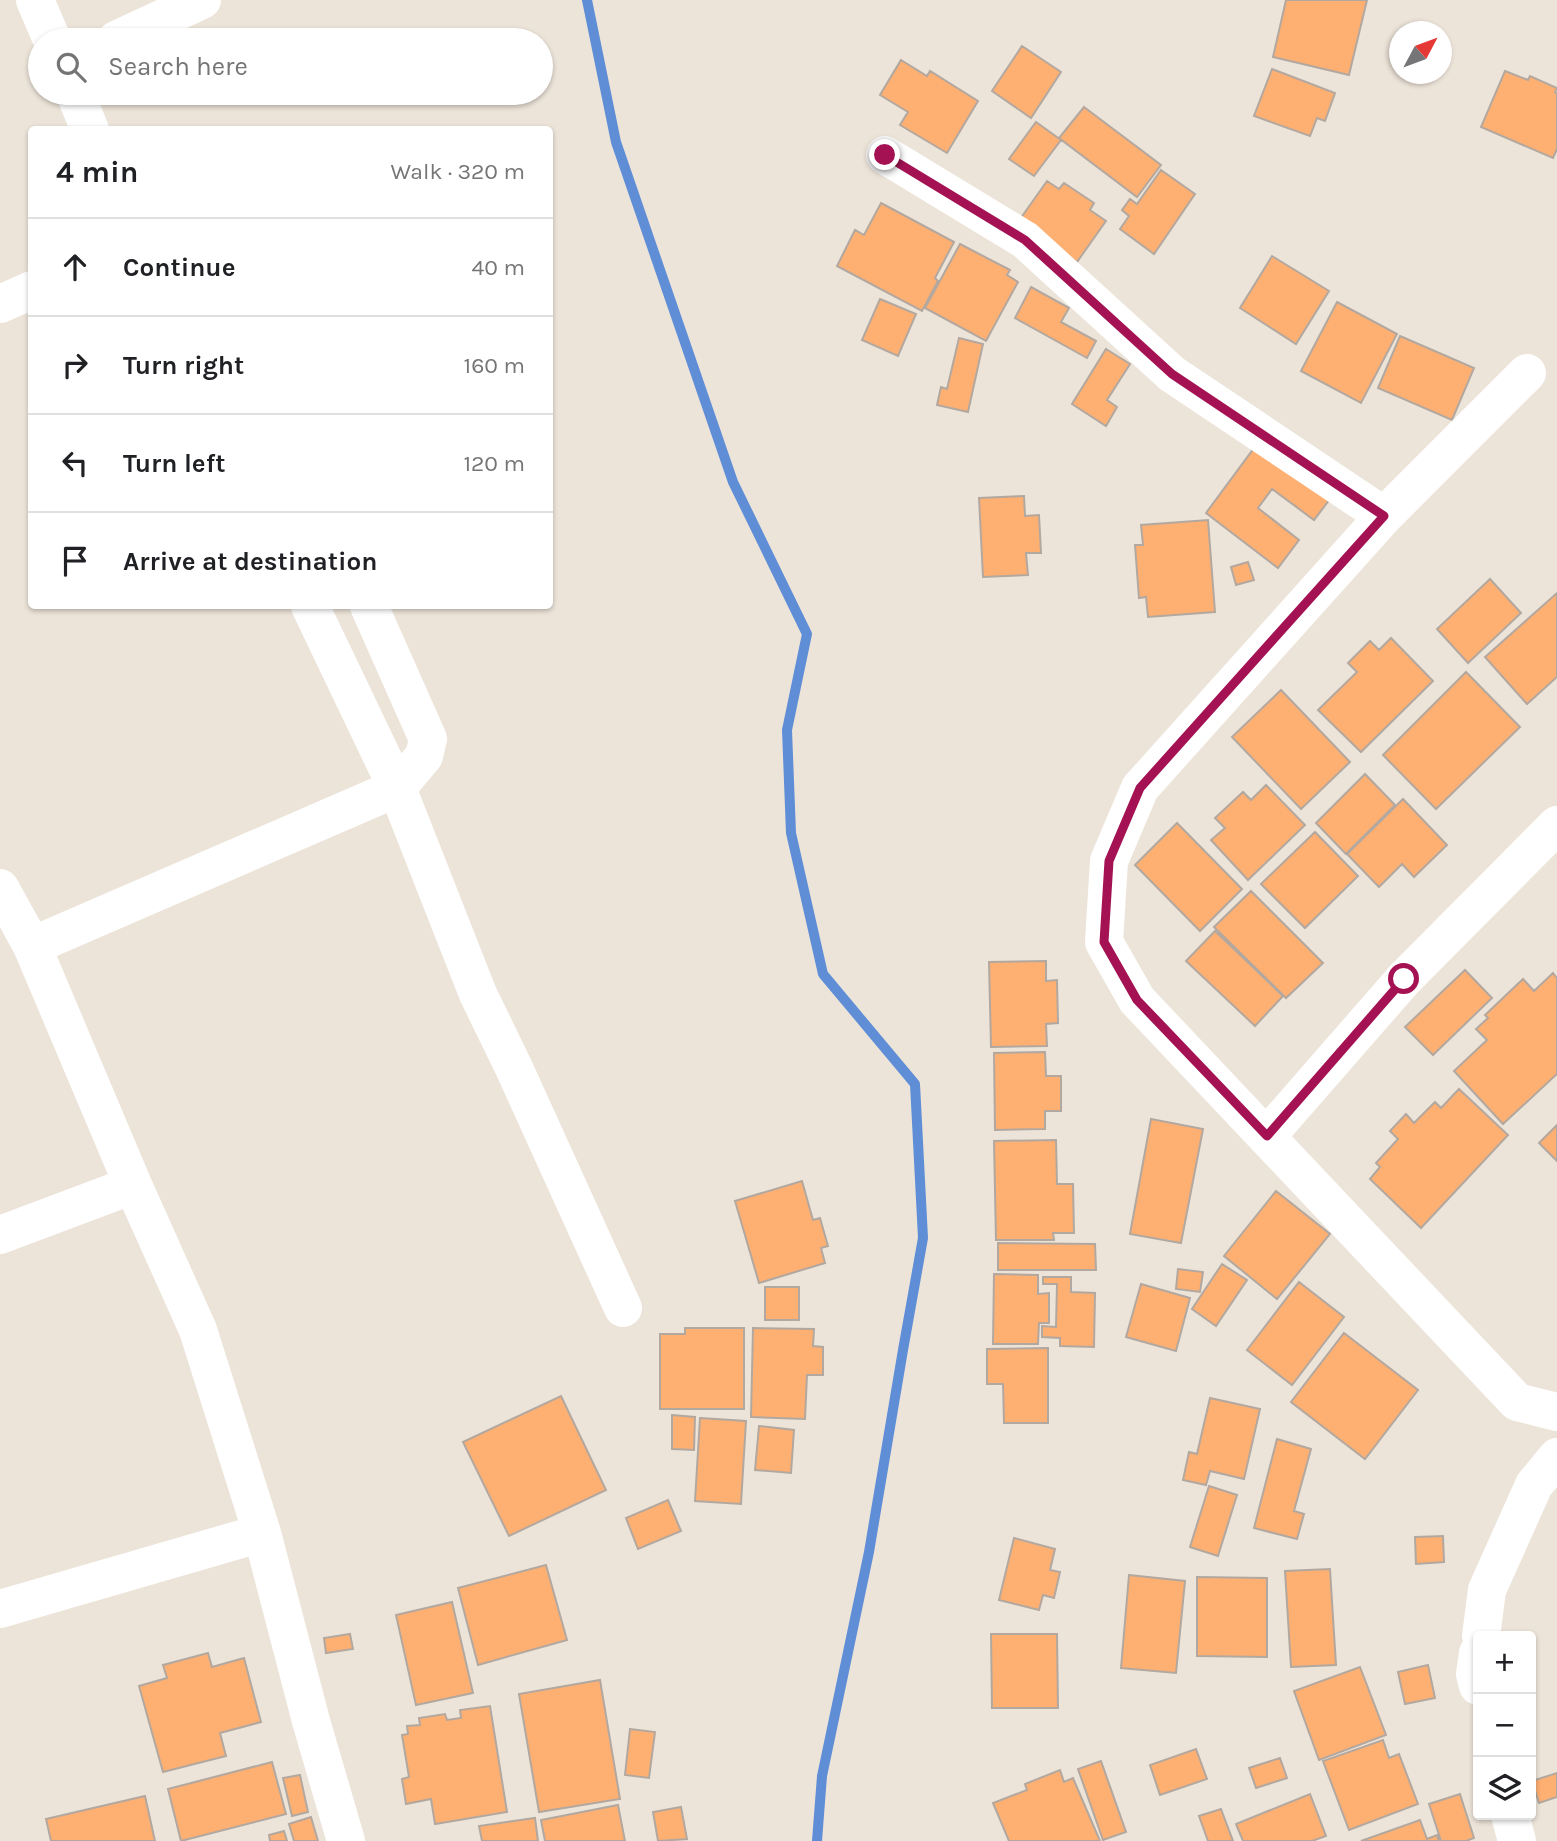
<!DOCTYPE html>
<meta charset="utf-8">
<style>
:root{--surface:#fff;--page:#f2f2f2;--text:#202124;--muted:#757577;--line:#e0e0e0}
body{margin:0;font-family:Karla,sans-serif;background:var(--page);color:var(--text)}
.controls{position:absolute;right:21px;bottom:21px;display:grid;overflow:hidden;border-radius:7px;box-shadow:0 2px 5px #0004}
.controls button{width:63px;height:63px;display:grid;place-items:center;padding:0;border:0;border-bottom:2px solid var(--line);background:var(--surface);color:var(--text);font:35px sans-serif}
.compass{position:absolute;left:1389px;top:21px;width:63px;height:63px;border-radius:50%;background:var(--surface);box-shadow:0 2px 5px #0004;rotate:49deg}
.stop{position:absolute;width:21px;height:21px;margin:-16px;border:5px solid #a41254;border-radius:50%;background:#fff}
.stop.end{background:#a41254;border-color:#fff;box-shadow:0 2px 7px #0008}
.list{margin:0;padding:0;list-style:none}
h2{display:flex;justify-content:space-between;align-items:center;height:91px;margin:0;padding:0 28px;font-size:30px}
h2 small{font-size:23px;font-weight:400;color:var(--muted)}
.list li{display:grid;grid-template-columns:46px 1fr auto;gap:21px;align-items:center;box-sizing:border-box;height:98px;padding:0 28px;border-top:2px solid var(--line)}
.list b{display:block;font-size:26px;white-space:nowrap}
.list em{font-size:23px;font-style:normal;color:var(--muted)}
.icon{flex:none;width:38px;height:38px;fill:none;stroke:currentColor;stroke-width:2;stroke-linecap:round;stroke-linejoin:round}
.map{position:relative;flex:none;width:1557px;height:1841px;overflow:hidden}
.search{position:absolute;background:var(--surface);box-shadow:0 2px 5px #0004;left:28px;top:28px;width:525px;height:77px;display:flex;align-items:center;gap:18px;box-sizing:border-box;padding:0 24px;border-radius:38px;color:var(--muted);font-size:26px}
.panel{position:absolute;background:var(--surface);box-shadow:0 2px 5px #0004;left:28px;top:126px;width:525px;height:483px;border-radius:7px}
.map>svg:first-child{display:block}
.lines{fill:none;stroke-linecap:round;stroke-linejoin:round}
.stream{stroke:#5f8ed7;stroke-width:10}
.building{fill:#feaf72;stroke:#b3a89f;stroke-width:2}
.minor{stroke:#fff;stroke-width:38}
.route{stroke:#a41254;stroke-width:9}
</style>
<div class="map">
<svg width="1557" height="1841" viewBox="0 0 1557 1841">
<rect width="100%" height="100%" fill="#ede4d9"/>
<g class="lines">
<!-- stream -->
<path class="stream" d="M587,0L616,142L733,482L807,634L787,730L791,833L823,974L915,1084L923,1238L903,1350L869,1552L822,1776L817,1841"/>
</g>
<!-- building -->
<path class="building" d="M1286,0H1367L1349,75L1273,57Z
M1022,46L1061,72L1031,118L992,91Z
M901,60L927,76L930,71L978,101L947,153L900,125L908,112L880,95Z
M1272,69L1335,93L1325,121L1317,118L1310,136L1254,116Z
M1505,71L1528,80L1530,76L1557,88L1555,92L1557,93V149L1553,158L1481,127Z
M1084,107L1161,165L1137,197L1059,138Z
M1036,122L1061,140L1034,176L1009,159Z
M1161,170L1195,194L1154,254L1120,229L1129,216L1122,210L1130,199L1137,204Z
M1047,181L1059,189L1064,183L1094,203L1090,210L1106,221L1077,262L1018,222Z
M881,203L954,242L935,278L938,281L922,311L837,266L855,230L864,235Z
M960,244L1010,270L1007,275L1018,282L986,341L925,308Z
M1272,256L1329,291L1296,344L1240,308Z
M1031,287L1069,308L1061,322L1096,341L1087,358L1015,318Z
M880,299L916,314L898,356L862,340Z
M1337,302L1397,334L1361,403L1301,371Z
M1400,336L1474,368L1452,420L1378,388Z
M959,338L983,344L968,412L937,405L941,387L947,389Z
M1106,349L1130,364L1107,400L1117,407L1106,426L1072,404Z
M1257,444L1330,499L1314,520L1272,489L1258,508L1299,540L1278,568L1206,513Z
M1024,496L1025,516L1039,515L1041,553H1026L1028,575L983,577L979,498Z
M1208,520L1215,612L1148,617L1146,597L1139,598L1135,545H1143L1141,525Z
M1248,562L1254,580L1236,585L1231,567Z
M1490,579L1521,613L1468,663L1437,629Z
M1557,593V677L1527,704L1485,657Z
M1391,638L1433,681L1361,752L1318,710L1357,672L1348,663L1370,641L1379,650Z
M1466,672L1520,727L1436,809L1383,755Z
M1281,690L1350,762L1301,809L1232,737Z
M1365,774L1395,805L1346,854L1316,823Z
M1266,785L1305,825L1248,880L1211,840L1225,828L1215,818L1243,792L1251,800Z
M1403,799L1447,845L1414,877L1402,864L1379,887L1347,854Z
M1177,823L1242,889L1200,931L1135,865Z
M1315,832L1358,876L1305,928L1261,884Z
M1251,891L1323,963L1286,998L1214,927Z
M1215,931L1283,996L1255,1026L1186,961Z
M1046,961V981L1057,980L1058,1023L1046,1024L1047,1046L991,1047L989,962Z
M1465,970L1492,998L1433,1055L1405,1027Z
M1553,973L1557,978V1074L1503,1124L1454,1071L1487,1040L1476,1029L1488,1018L1485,1015L1523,979L1534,991Z
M1045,1052L1046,1076H1061V1111H1045V1129L995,1130L994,1053Z
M1459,1089L1508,1135L1421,1228L1370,1179L1380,1167L1376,1163L1398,1139L1390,1131L1406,1114L1414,1123L1435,1102L1441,1108Z
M1151,1119L1203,1129L1181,1243L1130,1234Z
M1557,1125V1161L1539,1143Z
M1056,1140L1057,1184H1073L1074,1233H1053L1054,1240H996L994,1141Z
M802,1181L813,1220L820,1218L828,1246L821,1248L825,1263L759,1283L735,1201Z
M1276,1191L1330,1234L1277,1299L1224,1256Z
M998,1243L1095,1244L1096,1270H998Z
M1222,1264L1247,1280L1216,1326L1192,1309Z
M1178,1269L1203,1272L1200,1292L1176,1289Z
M994,1274L1038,1275V1294L1049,1293V1323H1039L1038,1344H993Z
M1043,1277H1071V1292L1095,1293L1094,1347L1060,1346V1338L1042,1337V1326L1056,1327L1057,1284H1043Z
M1299,1282L1344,1317L1292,1385L1247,1350Z
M1141,1284L1190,1298L1176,1351L1126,1337Z
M765,1287H799V1320H765Z
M685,1328H744V1409H660V1334H685Z
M753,1328L814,1329L813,1346L823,1347V1375H807L805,1419L751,1417Z
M1344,1333L1418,1390L1365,1459L1291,1402Z
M1048,1348V1423H1004L1003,1384H987V1349Z
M561,1396L606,1490L509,1536L463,1442Z
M1210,1398L1260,1409L1244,1479L1210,1471L1206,1485L1183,1480L1189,1452L1197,1454Z
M672,1415L695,1417L694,1450L672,1449Z
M700,1418L746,1421L741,1504L695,1501Z
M759,1426L794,1430L791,1473L755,1470Z
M1277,1439L1311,1449L1294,1511L1304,1514L1297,1539L1254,1528Z
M1209,1486L1237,1495L1218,1556L1190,1547Z
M668,1500L681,1531L638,1549L626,1518Z
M1443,1536L1444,1562L1416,1564L1415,1537Z
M1014,1538L1055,1549L1050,1570L1060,1572L1054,1598L1043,1595L1039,1610L999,1600Z
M546,1565L567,1640L478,1665L458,1588Z
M1330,1569L1336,1665L1291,1667L1285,1571Z
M1129,1575L1185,1581L1176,1673L1121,1668Z
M1197,1577L1267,1578V1657L1197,1656Z
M452,1602L473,1693L416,1705L396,1615Z
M350,1634L353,1649L326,1653L324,1638Z
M991,1634H1057L1058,1708H992Z
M208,1653L212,1667L244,1658L261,1722L220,1733L226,1756L163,1772L139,1686L167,1678L163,1665Z
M1428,1665L1435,1698L1405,1704L1398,1672Z
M1360,1667L1386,1735L1319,1760L1294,1691Z
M600,1680L620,1799L539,1812L519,1694Z
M490,1706L507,1812L435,1824L431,1799L406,1804L402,1779L409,1777L402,1735L408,1734L407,1726L420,1725L419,1718L445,1714L447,1720L461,1718L460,1710Z
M630,1729L655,1732L649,1778L625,1775Z
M1383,1740L1389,1758L1399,1754L1418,1804L1349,1830L1323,1761Z
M1196,1749L1207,1779L1160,1795L1150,1765Z
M1280,1758L1287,1778L1256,1788L1249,1768Z
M1101,1761L1126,1832L1103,1840L1078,1769Z
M272,1762L286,1814L181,1841L168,1789Z
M1060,1770L1064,1782L1073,1778L1100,1841H1009L993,1803L1027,1790L1025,1784Z
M1557,1773V1797L1539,1803L1532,1781Z
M300,1775L308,1812L292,1816L283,1778Z
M1310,1794L1326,1836L1312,1841H1243L1236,1824Z
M1460,1794L1474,1838L1466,1841H1441L1429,1804Z
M145,1796L155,1841H51L46,1819Z
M618,1805L625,1841H545L541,1820Z
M681,1807L687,1839L658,1841L653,1812Z
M1221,1809L1233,1841H1208L1199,1816Z
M311,1817L318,1841H294L289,1824Z
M535,1818L538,1841H482L479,1826Z
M1420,1820L1427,1839L1437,1835L1439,1841H1361Z
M284,1831L287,1841H270L269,1835Z"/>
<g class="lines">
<!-- minor -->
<path class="minor" d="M35,0L52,40
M116,40L202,0
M75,93L90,130
M885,155L1025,240L1172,374L1384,516
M0,304L32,290
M1527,373L1384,516L1140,788L1109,861L1104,942L1137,1000L1517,1402L1557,1412
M310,606L397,788L478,994L514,1068L623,1308
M0,888L32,946L133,1185L198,1330L262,1533L311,1721L346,1841
M32,946L397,788L424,756L428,739L369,606
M1267,1136L1404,979L1557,825
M0,1235L133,1185
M0,1609L262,1533
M1481,1636L1487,1590L1534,1485L1557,1457
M1478,1653L1475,1674L1478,1686
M1510,1815L1517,1841"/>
</g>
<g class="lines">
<!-- route -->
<path class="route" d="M885,155L1025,240L1172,374L1384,516L1140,788L1109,861L1104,942L1137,1000L1267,1136L1404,979"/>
</g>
</svg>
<div class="controls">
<button>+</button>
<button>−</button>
<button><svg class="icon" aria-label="layers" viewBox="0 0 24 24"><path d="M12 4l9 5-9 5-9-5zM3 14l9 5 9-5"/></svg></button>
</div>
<svg class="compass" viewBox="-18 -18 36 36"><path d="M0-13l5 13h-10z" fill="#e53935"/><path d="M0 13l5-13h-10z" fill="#757577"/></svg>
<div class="stop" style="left:1404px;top:979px"></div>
<div class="stop end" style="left:885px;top:155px"></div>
<div class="search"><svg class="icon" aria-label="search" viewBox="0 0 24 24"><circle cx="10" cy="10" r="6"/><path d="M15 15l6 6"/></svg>Search here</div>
<section class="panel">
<h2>4 min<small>Walk · 320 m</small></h2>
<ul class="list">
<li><svg class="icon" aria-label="ahead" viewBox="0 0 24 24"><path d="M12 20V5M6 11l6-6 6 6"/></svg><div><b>Continue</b></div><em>40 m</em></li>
<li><svg class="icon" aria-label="right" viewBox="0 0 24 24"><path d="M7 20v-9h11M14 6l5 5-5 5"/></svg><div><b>Turn right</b></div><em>160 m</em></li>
<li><svg class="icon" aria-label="left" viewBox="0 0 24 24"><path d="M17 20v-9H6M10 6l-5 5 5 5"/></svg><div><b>Turn left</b></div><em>120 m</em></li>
<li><svg class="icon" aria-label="arrive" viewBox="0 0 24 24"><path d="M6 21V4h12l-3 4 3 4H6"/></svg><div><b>Arrive at destination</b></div></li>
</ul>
</section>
</div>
